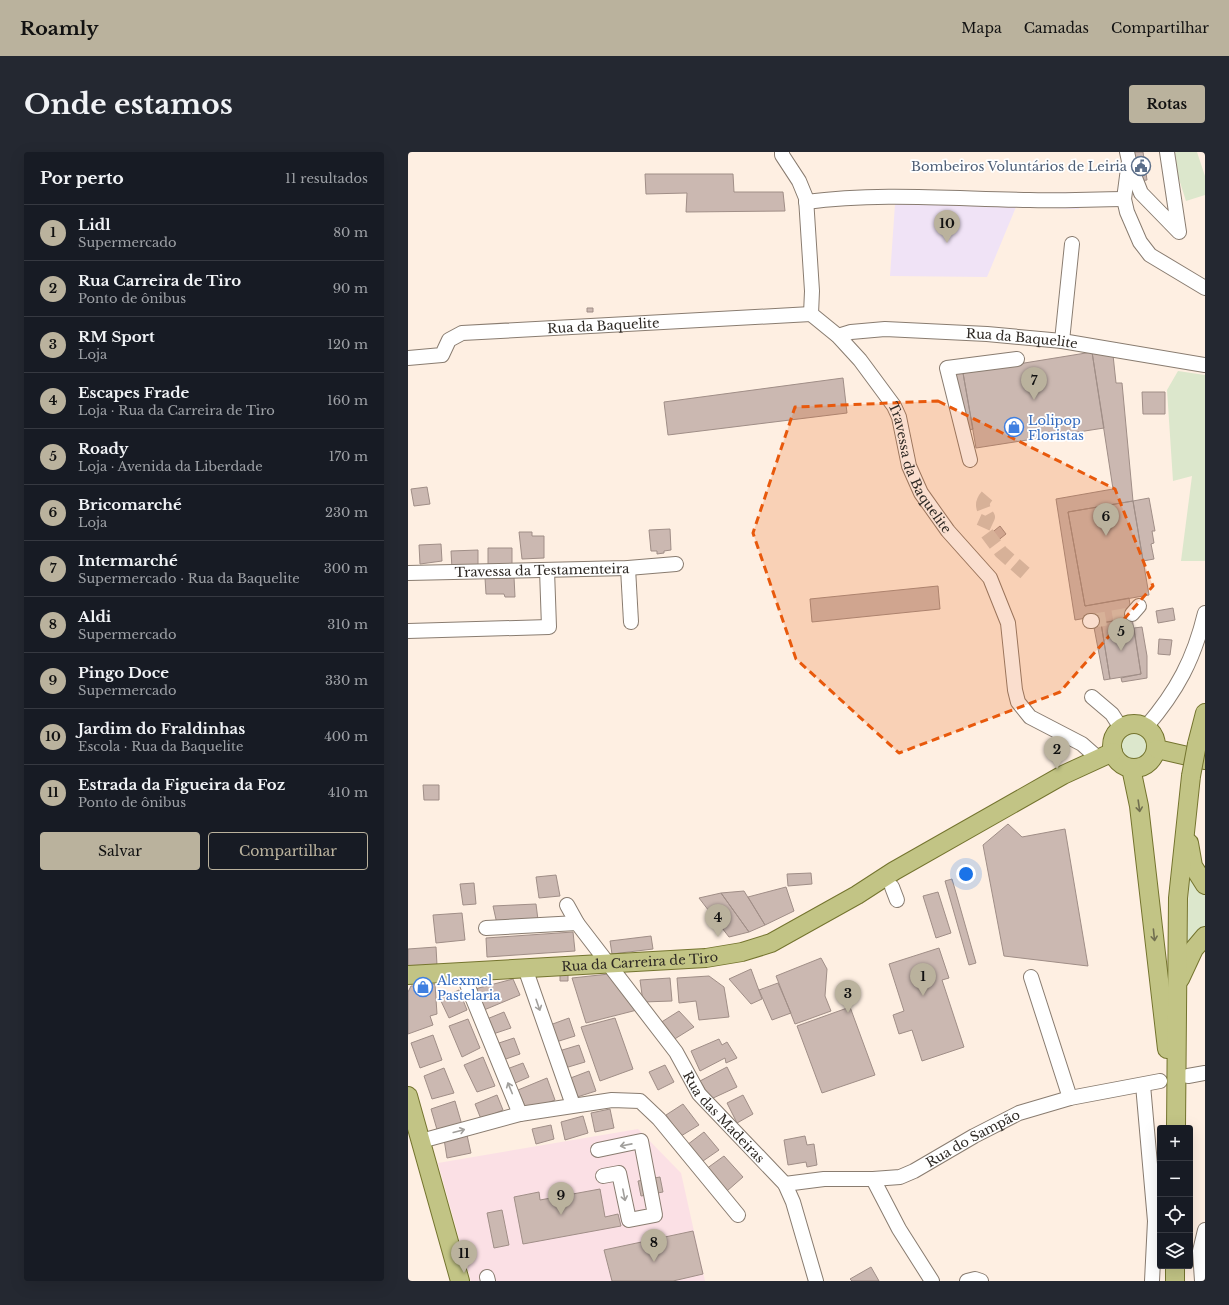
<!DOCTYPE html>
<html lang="pt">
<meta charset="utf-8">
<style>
:root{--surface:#171b24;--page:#242831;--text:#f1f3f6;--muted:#9ea1a6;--line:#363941;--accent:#bab29d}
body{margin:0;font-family:"Libre Baskerville",serif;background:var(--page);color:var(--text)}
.controls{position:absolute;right:12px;bottom:12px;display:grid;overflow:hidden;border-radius:4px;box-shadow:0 4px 16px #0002}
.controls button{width:36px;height:36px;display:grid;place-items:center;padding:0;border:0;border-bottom:1px solid var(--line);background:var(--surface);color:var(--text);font:20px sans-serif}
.you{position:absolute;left:558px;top:722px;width:14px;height:14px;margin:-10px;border:3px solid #fff;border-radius:50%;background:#1a73e8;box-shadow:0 0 0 6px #1a73e833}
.badge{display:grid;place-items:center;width:26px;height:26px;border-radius:50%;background:var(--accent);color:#111;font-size:13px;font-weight:700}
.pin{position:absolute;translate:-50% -33px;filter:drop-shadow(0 1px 2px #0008)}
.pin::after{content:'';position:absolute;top:21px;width:14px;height:12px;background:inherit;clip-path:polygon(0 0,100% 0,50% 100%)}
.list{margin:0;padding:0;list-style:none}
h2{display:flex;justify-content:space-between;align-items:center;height:52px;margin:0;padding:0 16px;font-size:17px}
h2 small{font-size:13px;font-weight:400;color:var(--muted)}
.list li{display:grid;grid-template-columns:26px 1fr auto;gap:12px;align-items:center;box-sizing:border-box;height:56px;padding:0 16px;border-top:1px solid var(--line)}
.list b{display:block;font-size:15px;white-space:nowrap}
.list p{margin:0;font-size:13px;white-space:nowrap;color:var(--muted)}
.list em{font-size:13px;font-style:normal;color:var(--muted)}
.actions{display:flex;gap:8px;padding:12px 16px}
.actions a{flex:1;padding:9px 0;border:1px solid var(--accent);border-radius:4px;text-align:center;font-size:14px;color:var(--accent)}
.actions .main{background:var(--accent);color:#111}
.icon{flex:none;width:22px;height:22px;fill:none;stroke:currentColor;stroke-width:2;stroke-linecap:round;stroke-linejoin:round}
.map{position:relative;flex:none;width:797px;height:1129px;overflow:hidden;border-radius:4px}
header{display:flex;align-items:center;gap:24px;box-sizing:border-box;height:56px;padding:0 20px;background:var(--accent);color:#111}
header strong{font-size:19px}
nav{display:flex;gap:22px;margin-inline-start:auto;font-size:14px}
.intro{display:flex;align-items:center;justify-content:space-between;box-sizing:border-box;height:96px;padding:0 24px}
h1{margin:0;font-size:28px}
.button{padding:10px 18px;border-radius:4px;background:var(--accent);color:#111;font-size:14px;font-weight:700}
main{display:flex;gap:24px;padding:0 24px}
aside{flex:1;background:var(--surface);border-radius:4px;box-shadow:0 4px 16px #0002}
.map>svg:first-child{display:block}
.commercial{fill:#fbe0e5}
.education{fill:#f0e3f6}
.green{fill:#dce7cc}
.building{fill:#cbb8b1;stroke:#a08e87}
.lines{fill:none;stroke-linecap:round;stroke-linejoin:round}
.minor-tunnel{stroke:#d4c7bc;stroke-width:14;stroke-dasharray:14 7;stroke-linecap:butt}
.minor-casing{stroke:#897c70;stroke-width:16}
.major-casing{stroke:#74742e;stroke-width:20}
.minor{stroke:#fff;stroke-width:14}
.major{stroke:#c2c485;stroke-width:18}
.major-bridge-casing{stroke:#74742e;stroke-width:20;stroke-linecap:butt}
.major-bridge{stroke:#c2c485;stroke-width:18}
.oneway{stroke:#716f50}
.oneway2{stroke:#a19f9c}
.marked{fill:#e8590c;fill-opacity:0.2;stroke:#e8590c;stroke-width:3;stroke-dasharray:8 5;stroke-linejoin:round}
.labels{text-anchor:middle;stroke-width:3.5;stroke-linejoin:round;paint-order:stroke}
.service-label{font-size:13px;fill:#4e5e75;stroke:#fff;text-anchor:end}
.street-label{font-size:13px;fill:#2e2924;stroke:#fff}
.shop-label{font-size:13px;fill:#366cbe;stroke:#fff;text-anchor:start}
</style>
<header>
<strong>Roamly</strong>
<nav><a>Mapa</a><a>Camadas</a><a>Compartilhar</a></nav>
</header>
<div class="intro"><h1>Onde estamos</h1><a class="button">Rotas</a></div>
<main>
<aside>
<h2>Por perto<small>11 resultados</small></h2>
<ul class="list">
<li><span class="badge">1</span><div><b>Lidl</b><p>Supermercado</p></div><em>80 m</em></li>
<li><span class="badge">2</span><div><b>Rua Carreira de Tiro</b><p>Ponto de ônibus</p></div><em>90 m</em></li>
<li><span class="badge">3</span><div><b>RM Sport</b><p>Loja</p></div><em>120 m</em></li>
<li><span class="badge">4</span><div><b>Escapes Frade</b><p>Loja · Rua da Carreira de Tiro</p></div><em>160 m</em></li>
<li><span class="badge">5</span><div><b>Roady</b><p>Loja · Avenida da Liberdade</p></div><em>170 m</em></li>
<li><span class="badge">6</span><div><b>Bricomarché</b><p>Loja</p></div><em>230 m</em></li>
<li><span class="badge">7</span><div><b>Intermarché</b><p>Supermercado · Rua da Baquelite</p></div><em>300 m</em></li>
<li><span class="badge">8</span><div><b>Aldi</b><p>Supermercado</p></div><em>310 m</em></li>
<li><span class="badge">9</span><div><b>Pingo Doce</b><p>Supermercado</p></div><em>330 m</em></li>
<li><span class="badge">10</span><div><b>Jardim do Fraldinhas</b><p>Escola · Rua da Baquelite</p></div><em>400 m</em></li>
<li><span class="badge">11</span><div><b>Estrada da Figueira da Foz</b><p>Ponto de ônibus</p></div><em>410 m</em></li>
</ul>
<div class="actions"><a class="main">Salvar</a><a>Compartilhar</a></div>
</aside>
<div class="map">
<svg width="797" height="1129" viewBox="0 0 797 1129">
<rect width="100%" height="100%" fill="#feefe2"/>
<!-- commercial -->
<path class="commercial" d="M230,977L273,1021L297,1129H63L30,1011Z"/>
<!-- education -->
<path class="education" d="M488,38L588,42L671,40V57L608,55L579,125L482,124Z"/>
<!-- green -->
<path class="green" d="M769,0H789L797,24V43L778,49L763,2Z
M770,219L797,223V409H773L784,324L765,329L759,238Z
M724,577C738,578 745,592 739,604L730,609L720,607L712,595L716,582Z
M781,723L797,741V777L779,794Z"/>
<!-- building -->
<path class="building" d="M726,0H735L739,28L731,29Z
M237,22H325L326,40H375L377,59L278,60L279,41L238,42Z
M179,156H185V160H179Z
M684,200L696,276L568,296L555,221Z
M684,200L705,203L708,231H714L725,349L660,360L677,454L721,446L724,466L693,471L702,527L696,528L684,465L667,468L648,347L705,337Z
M546,221H555L565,277L557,279Z
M435,226L439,261L260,283L256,250Z
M734,240H757V262H735Z
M19,335L22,352L6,354L3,337Z
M741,346L747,379H744L746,391L743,392L746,407L735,409L725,349Z
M725,349L741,443L677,454L660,360Z
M592,374L598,382L583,394L576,387Z
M262,377L263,398L256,399V401L249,402V399H243L241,378Z
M111,380H124V384H136V406L114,407Z
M33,392L34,409L12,412L11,393Z
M80,396H104V415H80Z
M70,398V416L44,417L43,399Z
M106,425L107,445H97L96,442H78L77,426Z
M530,434L532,457L404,470L402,447Z
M765,456L767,468L750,471L748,459Z
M724,466L733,522L702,527L693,471Z
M734,475L739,504V526L714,530L713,526L733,522L726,476Z
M751,487L764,488L762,503L750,502Z
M15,633H31V648H16Z
M600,672L614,685L657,677L680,814L596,804L575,693Z
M403,721L404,732L380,734L379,722Z
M148,723L152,744L131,746L128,725Z
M544,727L568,811L561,813L537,729Z
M66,731L68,752L55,753L52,732Z
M378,735L386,759L357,773L340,745Z
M336,739L357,773L341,780L313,741Z
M530,740L543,781L528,786L515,744Z
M313,741L341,780L321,785L291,746Z
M128,752L130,768L89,772L85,754Z
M54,761L57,788L28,791L25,763Z
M165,780L167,799L79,805L78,786Z
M243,784L245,797L204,802L202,789Z
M28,795L29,813L0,815V797Z
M531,796L541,826L534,828L556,895L514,909L504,878L491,882L485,863L496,859L481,812Z
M413,806L419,817L417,844L423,859L387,872L368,824Z
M343,817L354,847L343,852L321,827Z
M152,821L160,822V829H152Z
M201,822L229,858L178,871L164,826Z
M301,824L316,835L321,865L291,868L288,849L271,851L269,826Z
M262,826L264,849L235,850L232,828Z
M105,827L112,843L76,858L67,837Z
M370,831L383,861L364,868L351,838Z
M27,832L29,862L22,864L25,873L0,882V840L3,834Z
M51,838L59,858L41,866L32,847Z
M442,855L467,923L414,941L389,874Z
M271,859L286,875L265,888L252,871Z
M96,860L103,876L85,882L79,867Z
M161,866L167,884L148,890L142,873Z
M207,866L225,917L192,929L173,875Z
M60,867L72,896L54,905L41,874Z
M25,883L34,908L12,916L3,891Z
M106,886L112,902L95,908L88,892Z
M311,887L314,893L319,890L329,906L318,911L317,906L292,919L283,899Z
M171,893L177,910L157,916L151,899Z
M75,905L87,934L69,940L56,913Z
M115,911L121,925L105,932L99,917Z
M257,913L266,930L250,938L241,920Z
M319,915L329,935L303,947L292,929Z
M36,916L46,941L24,947L16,924Z
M181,919L188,939L166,946L160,927Z
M139,926L147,948L119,959L110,938Z
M89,943L95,958L73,967L67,952Z
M335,943L345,962L329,971L319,951Z
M47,949L54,973L30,981L23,957Z
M275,952L291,973L273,984L258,963Z
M202,957L206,976L187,980L183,961Z
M175,964L180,981L157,988L153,970Z
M143,973L146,987L128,992L124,977Z
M296,980L311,998L295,1009L279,993Z
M59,983L63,1001L39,1006L36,987Z
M397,984L399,993L406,992L409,1013L399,1015L398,1010L380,1013L376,988Z
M316,1004L335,1025L319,1039L298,1017Z
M252,1025L255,1040L233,1044L230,1029Z
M192,1037L197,1065L210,1062L213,1074L115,1092L106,1045L131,1040L132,1048Z
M94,1058L101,1093L86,1096L79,1061Z
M285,1079L295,1122L265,1129H204L196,1098Z
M463,1115L471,1129H444L442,1127Z"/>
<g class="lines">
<!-- minor-tunnel -->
<path class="minor-tunnel" d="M579,344C572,352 575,356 580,365L575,376L593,400L617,421
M684,469L724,462"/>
<defs>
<g id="minor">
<path id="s1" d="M374,0V3L391,29L398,46L404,139L403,162L430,184L452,208L486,254L491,265L501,314L513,341L540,379L582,426L600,471L607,538L610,550L622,565L674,592L691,607"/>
<path d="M719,0L721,9L716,47L719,60L732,90L742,103L797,136"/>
<path d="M722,13L733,41L771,80L759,0"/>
<path d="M398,50C472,40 548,47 622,48C654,49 685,47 716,47"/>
<path id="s2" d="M430,184L443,180L477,177L579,182L654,189L797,213"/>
<path d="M654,189L664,92"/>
<path id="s3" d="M0,206L34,203L41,188L54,181L403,162"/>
<path d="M562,308L539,216L609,207"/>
<path d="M220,416L223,470"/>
<path id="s4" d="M0,421L220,416L268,412"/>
<path d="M724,462L731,454"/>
<path d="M682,469H684"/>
<path d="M0,479L141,475L139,418"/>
<path d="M684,545L704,562L713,576"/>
<path d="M738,575C769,539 786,507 797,461"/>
<path d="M484,735L489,748"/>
<path d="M159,753L169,771"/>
<path id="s5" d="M78,776L169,771L268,900L291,942L377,1032L385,1050L408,1129"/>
<path d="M117,816L165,953"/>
<path d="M54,820L112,962L204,948L232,949L251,967L330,1063"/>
<path d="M623,825L662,946"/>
<path d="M780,924L797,921"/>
<path d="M735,933L747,1069L744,1129"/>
<path d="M13,989L112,962"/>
<path d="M190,998L233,989L247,1063L221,1068L211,1021L195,1024"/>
<path d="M465,1027L491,1077L524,1129"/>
<path id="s6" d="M377,1032L416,1027H465L492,1025L506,1019L566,984L611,961L662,946L752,929"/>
<path d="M79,1125L80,1129"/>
<path d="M559,1129L567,1127L573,1129"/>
<path d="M794,1129L792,1099L797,1078"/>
</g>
<g id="major">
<circle cx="726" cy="594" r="22"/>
<path d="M789,592L797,561"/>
<path d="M749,597L797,608"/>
<path d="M723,616L731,654L759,897"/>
<path d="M781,691L785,714L797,733"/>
<path id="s7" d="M0,823L298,806L334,800L363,791L449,743L486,719L655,623L705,600"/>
<path d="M772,827L786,797L797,784"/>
<path d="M0,944L52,1129"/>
<path d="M768,976L770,746L783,624"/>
<path d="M767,1129V1114"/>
</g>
</defs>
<!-- minor casing -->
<use href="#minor" class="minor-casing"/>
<!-- major casing -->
<use href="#major" class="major-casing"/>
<!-- minor -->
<use href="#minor" class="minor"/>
<!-- major -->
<use href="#major" class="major"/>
<defs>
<path id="major-bridge" d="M783,624L789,592"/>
</defs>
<!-- major-bridge casing -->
<use href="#major-bridge" class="major-bridge-casing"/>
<!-- major-bridge -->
<use href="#major-bridge" class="major-bridge"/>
</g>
<!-- one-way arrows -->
<defs><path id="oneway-shaft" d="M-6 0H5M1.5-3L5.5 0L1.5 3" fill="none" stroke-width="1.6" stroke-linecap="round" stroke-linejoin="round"/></defs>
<g class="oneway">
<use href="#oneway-shaft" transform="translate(731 654) rotate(82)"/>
<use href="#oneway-shaft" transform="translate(746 783) rotate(84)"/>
</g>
<g class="oneway2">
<use href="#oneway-shaft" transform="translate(130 853) rotate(71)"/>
<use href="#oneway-shaft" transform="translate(102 936) rotate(-112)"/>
<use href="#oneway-shaft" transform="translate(51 979) rotate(-15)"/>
<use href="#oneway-shaft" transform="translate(218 993) rotate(169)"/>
<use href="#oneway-shaft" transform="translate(216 1043) rotate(79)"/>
</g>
<!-- marked area -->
<path class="marked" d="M530,249L707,337L745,434L652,540L491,601L388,507L345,381L387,255Z"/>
<!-- icons -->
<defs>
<symbol id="civic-ring" viewBox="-11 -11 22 22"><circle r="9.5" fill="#fff" stroke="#5c6f8a" stroke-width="1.5"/><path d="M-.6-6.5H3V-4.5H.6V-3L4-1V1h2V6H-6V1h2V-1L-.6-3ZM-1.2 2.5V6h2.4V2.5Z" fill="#5c6f8a"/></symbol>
<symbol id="shop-ring" viewBox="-11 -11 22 22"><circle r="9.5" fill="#fff" stroke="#3f7fe0" stroke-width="1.5"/><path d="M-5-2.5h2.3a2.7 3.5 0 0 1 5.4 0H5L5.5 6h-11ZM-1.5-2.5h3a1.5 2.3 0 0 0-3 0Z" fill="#3f7fe0"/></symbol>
</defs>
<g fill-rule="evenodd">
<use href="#civic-ring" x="722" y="3" width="22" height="22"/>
<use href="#shop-ring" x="595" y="264" width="22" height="22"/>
<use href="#shop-ring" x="4" y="824" width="22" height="22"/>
</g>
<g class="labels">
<!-- service labels -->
<g class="service-label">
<text x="719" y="19">Bombeiros Voluntários de Leiria</text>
</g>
<!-- street labels -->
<g class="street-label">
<text dy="5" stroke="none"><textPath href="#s3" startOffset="207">Rua da Baquelite</textPath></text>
<text dy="5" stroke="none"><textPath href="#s2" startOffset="185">Rua da Baquelite</textPath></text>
<text dy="5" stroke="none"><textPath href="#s1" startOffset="361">Travessa da Baquelite</textPath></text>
<text dy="5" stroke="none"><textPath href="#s4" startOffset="134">Travessa da Testamenteira</textPath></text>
<text dy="5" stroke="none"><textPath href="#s7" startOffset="232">Rua da Carreira de Tiro</textPath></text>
<text dy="5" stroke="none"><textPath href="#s5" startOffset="335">Rua das Madeiras</textPath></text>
<text dy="5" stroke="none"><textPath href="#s6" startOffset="198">Rua do Sampão</textPath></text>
</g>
<!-- shop labels -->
<g class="shop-label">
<text x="620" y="273">Lolipop<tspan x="620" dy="15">Floristas</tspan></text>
<text x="29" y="833">Alexmel<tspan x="29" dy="15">Pastelaria</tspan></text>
</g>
</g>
</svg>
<div class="controls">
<button>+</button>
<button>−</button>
<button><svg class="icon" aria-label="locate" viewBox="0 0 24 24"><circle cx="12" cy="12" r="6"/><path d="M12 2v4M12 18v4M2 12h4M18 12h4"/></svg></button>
<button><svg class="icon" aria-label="layers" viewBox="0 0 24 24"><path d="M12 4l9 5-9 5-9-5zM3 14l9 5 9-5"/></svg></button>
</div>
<div class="you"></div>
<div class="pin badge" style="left:515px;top:844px">1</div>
<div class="pin badge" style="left:649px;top:617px">2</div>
<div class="pin badge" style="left:440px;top:861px">3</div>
<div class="pin badge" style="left:310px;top:785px">4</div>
<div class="pin badge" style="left:713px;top:499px">5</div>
<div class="pin badge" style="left:698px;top:384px">6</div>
<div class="pin badge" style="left:626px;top:248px">7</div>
<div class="pin badge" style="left:246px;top:1110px">8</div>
<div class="pin badge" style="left:153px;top:1063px">9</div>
<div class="pin badge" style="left:539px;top:91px">10</div>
<div class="pin badge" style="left:56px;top:1121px">11</div>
</div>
</main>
